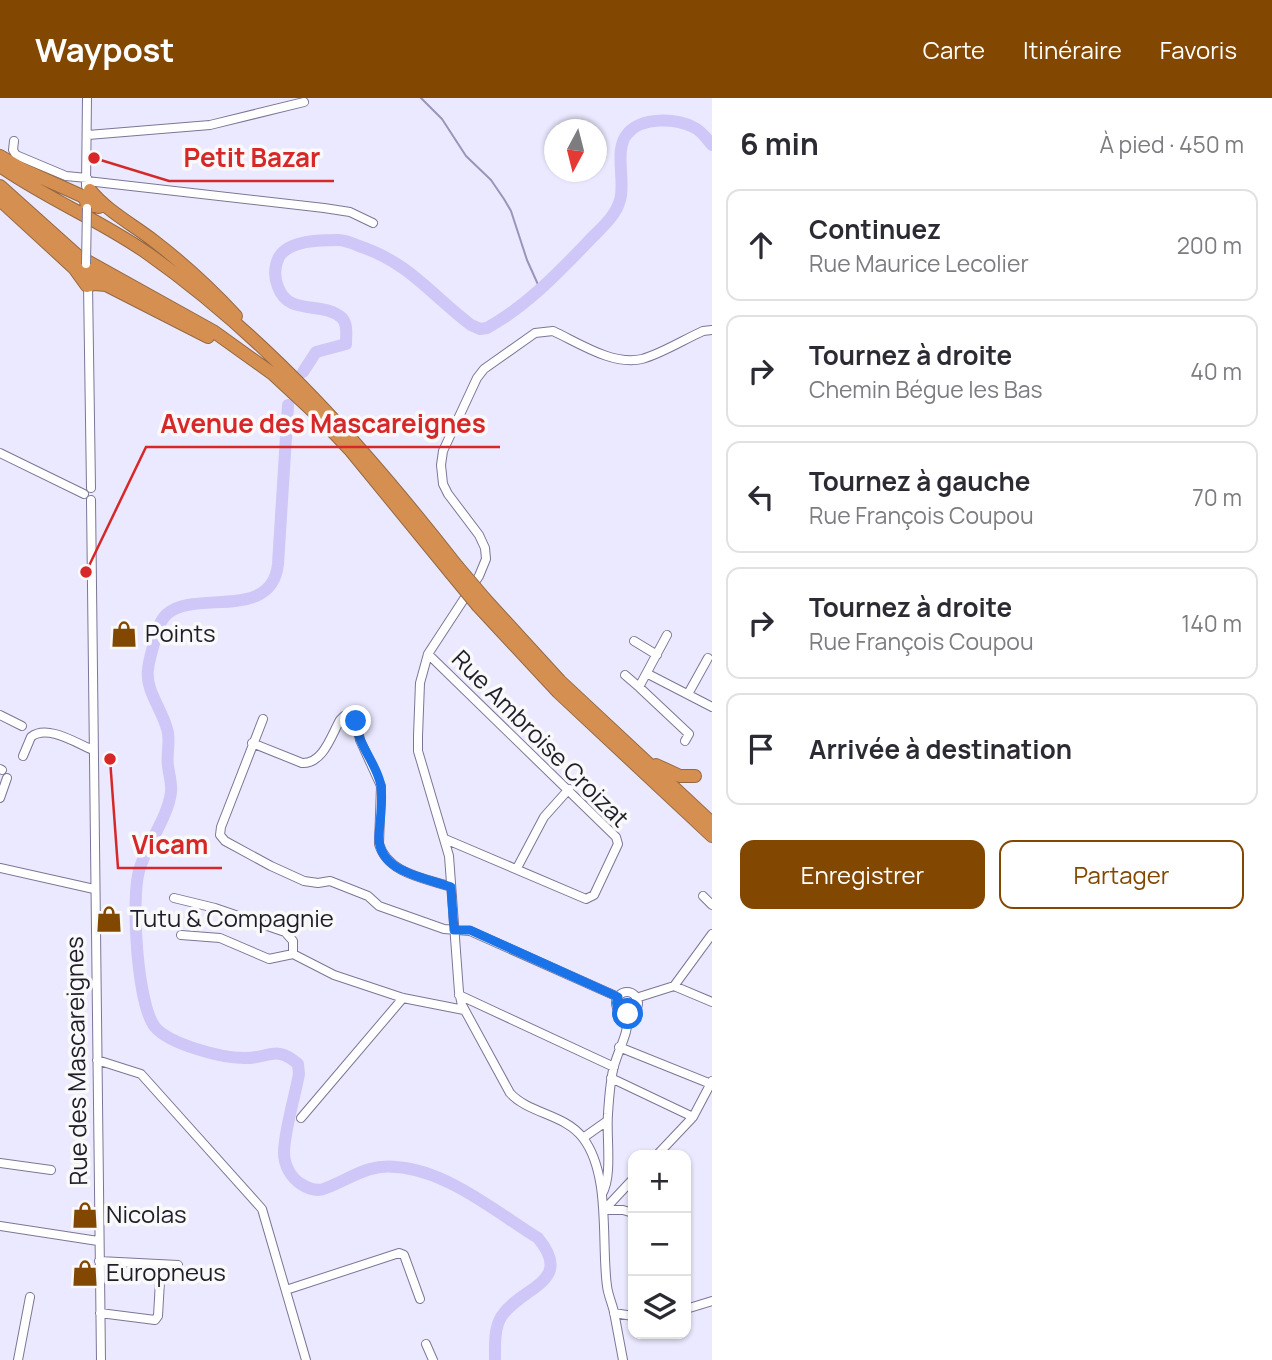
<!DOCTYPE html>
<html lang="fr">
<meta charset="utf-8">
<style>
:root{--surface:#fff;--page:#f2f2f3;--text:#2b2b33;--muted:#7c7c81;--line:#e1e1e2;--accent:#824700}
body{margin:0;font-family:Manrope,sans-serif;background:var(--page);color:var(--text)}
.controls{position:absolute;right:21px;bottom:21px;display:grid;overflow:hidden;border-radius:14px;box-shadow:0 2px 5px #0004}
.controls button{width:63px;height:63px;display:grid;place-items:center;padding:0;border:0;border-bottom:2px solid var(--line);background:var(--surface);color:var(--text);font:35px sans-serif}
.compass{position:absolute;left:544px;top:21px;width:63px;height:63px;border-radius:50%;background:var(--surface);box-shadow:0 2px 5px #0004;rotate:187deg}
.stop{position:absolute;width:21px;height:21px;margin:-16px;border:5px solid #1a73e8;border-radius:50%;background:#fff}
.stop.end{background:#1a73e8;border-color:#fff;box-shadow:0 2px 7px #0008}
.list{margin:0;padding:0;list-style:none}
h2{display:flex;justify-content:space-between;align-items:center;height:91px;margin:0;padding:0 28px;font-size:30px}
h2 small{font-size:23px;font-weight:400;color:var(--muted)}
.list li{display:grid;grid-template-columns:46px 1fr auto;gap:21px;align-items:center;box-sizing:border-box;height:112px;margin:0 14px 14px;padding:0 14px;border:2px solid var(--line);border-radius:14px}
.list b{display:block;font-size:26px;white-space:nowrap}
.list p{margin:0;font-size:23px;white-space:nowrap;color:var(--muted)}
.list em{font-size:23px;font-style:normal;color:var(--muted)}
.actions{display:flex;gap:14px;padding:21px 28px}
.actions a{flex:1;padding:16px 0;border:2px solid var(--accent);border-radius:14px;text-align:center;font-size:24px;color:var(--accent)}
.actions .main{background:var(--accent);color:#fff}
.icon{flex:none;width:38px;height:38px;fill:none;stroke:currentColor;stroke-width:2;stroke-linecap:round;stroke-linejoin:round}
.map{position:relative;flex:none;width:712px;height:1262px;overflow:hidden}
header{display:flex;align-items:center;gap:42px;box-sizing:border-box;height:98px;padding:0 35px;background:var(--accent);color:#fff}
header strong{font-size:33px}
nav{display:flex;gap:38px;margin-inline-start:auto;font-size:24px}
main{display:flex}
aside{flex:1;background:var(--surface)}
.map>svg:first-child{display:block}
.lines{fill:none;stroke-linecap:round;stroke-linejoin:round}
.stream{stroke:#9a94ba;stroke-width:2}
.river{stroke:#cec7f7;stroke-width:12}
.minor-casing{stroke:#7b7697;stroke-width:10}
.highway-casing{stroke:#956843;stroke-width:14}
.minor{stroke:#fff;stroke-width:8}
.highway{stroke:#d59051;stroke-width:12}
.minor-bridge-casing{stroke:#7b7697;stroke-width:10;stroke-linecap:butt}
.highway-bridge-casing{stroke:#956843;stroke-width:14;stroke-linecap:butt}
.minor-bridge{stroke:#fff;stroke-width:8}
.highway-bridge{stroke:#d59051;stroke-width:12}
.route{stroke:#1a73e8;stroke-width:9}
.labels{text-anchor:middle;stroke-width:7;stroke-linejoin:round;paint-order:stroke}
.poi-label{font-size:24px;fill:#1f1d2a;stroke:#f9f9f9;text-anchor:start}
.street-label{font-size:24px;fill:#1f1d2a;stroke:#f9f9f9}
.leader{fill:none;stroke:#d62828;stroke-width:2.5}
.callout-dot{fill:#d62828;stroke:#f9f9f9;stroke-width:2.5}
.callout-label{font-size:26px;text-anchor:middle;font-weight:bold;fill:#d62828;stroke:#f9f9f9;stroke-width:7;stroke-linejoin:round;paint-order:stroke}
</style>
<header>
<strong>Waypost</strong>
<nav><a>Carte</a><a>Itinéraire</a><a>Favoris</a></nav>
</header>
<main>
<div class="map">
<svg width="712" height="1262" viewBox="0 0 712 1262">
<rect width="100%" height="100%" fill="#ebe9ff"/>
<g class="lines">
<!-- stream -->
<path class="stream" d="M421,0L442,21L466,58L491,82L504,101L511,113L527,162L540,191"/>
<!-- river -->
<path class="river" d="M303,274L316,254L346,246C346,238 348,226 342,220C322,202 289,219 278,189C274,179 274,169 279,159C289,142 321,142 338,142C345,142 352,145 359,148C410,165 430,196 471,227L480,231L487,230C525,209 554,179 584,148C596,134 615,121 620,102C626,83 613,51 628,35C642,19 675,20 693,29C701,32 707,41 712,47
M288,307L278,466C272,524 195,491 167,516C159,523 156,535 154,545C152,553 149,562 148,571C145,592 162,611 167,631C171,642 166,655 168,668C169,677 172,685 171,694C168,720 146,747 139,773C131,801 137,906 155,929C169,946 221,960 244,960C268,961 276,946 298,966L299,976C295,998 284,1034 284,1055C284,1067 291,1080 301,1086C309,1091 318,1094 326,1090C352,1080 367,1066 396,1069C446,1072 496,1114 538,1140C575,1185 521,1188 501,1219C494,1231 495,1248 495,1262"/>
<defs>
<path id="minor" d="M88,37L210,27L304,4
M14,43L13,52L16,57L66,78L87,80
M87,83L324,110L350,114L373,125
M86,88L87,0
M88,186L91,390
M0,355L84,396
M91,402L101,1262
M634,543L657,557
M428,556L616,739L618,746L594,797L586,801L445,741
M646,576L667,537
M625,577L639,589
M688,596L708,560
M0,617L22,628
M263,621L221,729L220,737L225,743L271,768L304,783L318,785L330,783L368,798L379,808L444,831L470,833L618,899
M685,643L689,636L639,589L646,576L650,577L712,609
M252,645L302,665C323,666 331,638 340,622L344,618L352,617L356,623L360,642L381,688L379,746C388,776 425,780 451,789
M23,658L31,639C47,626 76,645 93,652
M0,671L2,672
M0,700L7,680
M0,770L94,791
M517,770L544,719L569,691
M703,798L712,807
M174,800L215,810L285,834L293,843V856
M181,837L220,840L269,861L293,856L334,877L403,900L464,912
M674,888L712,836
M616 905a11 11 0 1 1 22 0a11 11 0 1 1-22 0Z
M459,897L614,969
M636,900L674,888L712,904
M619,949L711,986
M97,962L141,976L262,1111L306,1262
M611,980L693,1019
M301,1020L403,900
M583,1040L607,1023
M657,1057L693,1019L712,983
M0,1065L51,1072
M602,1096C613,1078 606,1038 608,1016C609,1000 610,983 614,968C619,950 629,935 628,916
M604,1112L633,1081
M604,1112H623L633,1115
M0,1128L98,1143
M99,1163L178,1167
M286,1192L399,1155L404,1157L420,1201
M686,1211L712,1203
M100,1215L155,1222L158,1218L160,1183
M614,1215L633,1218
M426,1246L433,1262
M18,1262L30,1199
M623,1262C620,1246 617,1230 614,1214C612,1205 608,1197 607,1188C601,1144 611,1077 583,1040C565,1016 529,1016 510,995L462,907L459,894L449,758L418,653V638L420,585L428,556L479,478L486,461L485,450L479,437L448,396L443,386L441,367L443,353L477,280L484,271L535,235L553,233C579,245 613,268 642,261C661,256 685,241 703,233L712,232"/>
<path id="highway" d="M0,58L22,71L82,98L86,102L87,110L92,107L99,109
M0,68C47,101 100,122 147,155C268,240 366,352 457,468
M0,88L78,158L213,233L273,276L316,316L351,353L450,474
M90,92C108,114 132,126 154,143C184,166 211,191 236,218
M0,102L74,170L87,188L94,186L106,187
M74,170H86L94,179L106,187L208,239
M485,501L560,583L712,725
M478,508L558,594L712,738
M656,667L680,678H695"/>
</defs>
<!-- minor casing -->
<use href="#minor" class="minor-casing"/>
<!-- highway casing -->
<use href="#highway" class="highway-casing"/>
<!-- minor -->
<use href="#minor" class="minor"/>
<!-- highway -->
<use href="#highway" class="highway"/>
<defs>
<path id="minor-bridge" d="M86,166L87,110"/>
<path id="highway-bridge" d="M457,468L485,501
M450,474L478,508"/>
</defs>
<!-- minor-bridge casing -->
<use href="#minor-bridge" class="minor-bridge-casing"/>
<!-- highway-bridge casing -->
<use href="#highway-bridge" class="highway-bridge-casing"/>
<!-- minor-bridge -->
<use href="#minor-bridge" class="minor-bridge"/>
<!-- highway-bridge -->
<use href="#highway-bridge" class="highway-bridge"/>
</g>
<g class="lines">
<!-- route -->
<path class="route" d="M356,623C357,647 377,665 381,688C383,704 380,721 379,737C377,774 424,779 451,789L454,832H470L618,899C614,908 619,914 628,916"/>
</g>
<!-- icons -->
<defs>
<symbol id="shop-bare" viewBox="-9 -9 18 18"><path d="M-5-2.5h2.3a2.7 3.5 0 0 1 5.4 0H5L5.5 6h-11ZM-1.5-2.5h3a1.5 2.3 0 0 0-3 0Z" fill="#824700" stroke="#f9f9f9" stroke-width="2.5" paint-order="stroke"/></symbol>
</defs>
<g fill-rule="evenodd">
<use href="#shop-bare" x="105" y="517" width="38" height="38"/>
<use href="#shop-bare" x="90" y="802" width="38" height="38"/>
<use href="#shop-bare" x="66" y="1098" width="38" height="38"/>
<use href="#shop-bare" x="66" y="1156" width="38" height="38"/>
</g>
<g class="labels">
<!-- poi labels -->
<g class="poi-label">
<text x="145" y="544">Points</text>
<text x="130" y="829">Tutu &amp; Compagnie</text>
<text x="106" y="1125">Nicolas</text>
<text x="106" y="1183">Europneus</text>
</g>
<!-- street labels -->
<g class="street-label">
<text transform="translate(540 641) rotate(45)" y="8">Rue Ambroise Croizat</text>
<text transform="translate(77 963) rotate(-91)" y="8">Rue des Mascareignes</text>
</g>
</g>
<!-- callouts -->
<path class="leader" d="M94 60L169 83H334M86 474L146 349H500M110 661L118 770H222"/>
<g class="callout-dot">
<circle cx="94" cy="60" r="7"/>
<circle cx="86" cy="474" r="7"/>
<circle cx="110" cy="661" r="7"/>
</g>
<g class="callout-label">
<text x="252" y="69">Petit Bazar</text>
<text x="323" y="335">Avenue des Mascareignes</text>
<text x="170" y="756">Vicam</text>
</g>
</svg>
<div class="controls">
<button>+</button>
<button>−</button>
<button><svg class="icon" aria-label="layers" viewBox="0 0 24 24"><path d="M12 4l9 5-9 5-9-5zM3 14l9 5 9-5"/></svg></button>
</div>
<svg class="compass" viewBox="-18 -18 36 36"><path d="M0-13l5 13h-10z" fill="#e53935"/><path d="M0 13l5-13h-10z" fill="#7c7c81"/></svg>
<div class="stop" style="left:628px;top:916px"></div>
<div class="stop end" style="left:356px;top:623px"></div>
</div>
<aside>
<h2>6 min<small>À pied · 450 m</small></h2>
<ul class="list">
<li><svg class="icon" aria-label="ahead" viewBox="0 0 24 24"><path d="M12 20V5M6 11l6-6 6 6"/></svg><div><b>Continuez</b><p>Rue Maurice Lecolier</p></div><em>200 m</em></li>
<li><svg class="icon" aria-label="right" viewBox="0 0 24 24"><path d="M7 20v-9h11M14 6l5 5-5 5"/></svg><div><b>Tournez à droite</b><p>Chemin Bégue les Bas</p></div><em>40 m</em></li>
<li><svg class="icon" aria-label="left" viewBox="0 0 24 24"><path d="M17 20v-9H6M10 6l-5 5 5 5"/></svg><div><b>Tournez à gauche</b><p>Rue François Coupou</p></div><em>70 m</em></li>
<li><svg class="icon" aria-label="right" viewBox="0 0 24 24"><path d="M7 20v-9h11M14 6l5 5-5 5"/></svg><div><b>Tournez à droite</b><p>Rue François Coupou</p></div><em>140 m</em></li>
<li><svg class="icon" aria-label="arrive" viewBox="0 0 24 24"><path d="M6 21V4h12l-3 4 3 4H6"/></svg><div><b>Arrivée à destination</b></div></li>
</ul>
<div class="actions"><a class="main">Enregistrer</a><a>Partager</a></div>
</aside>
</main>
